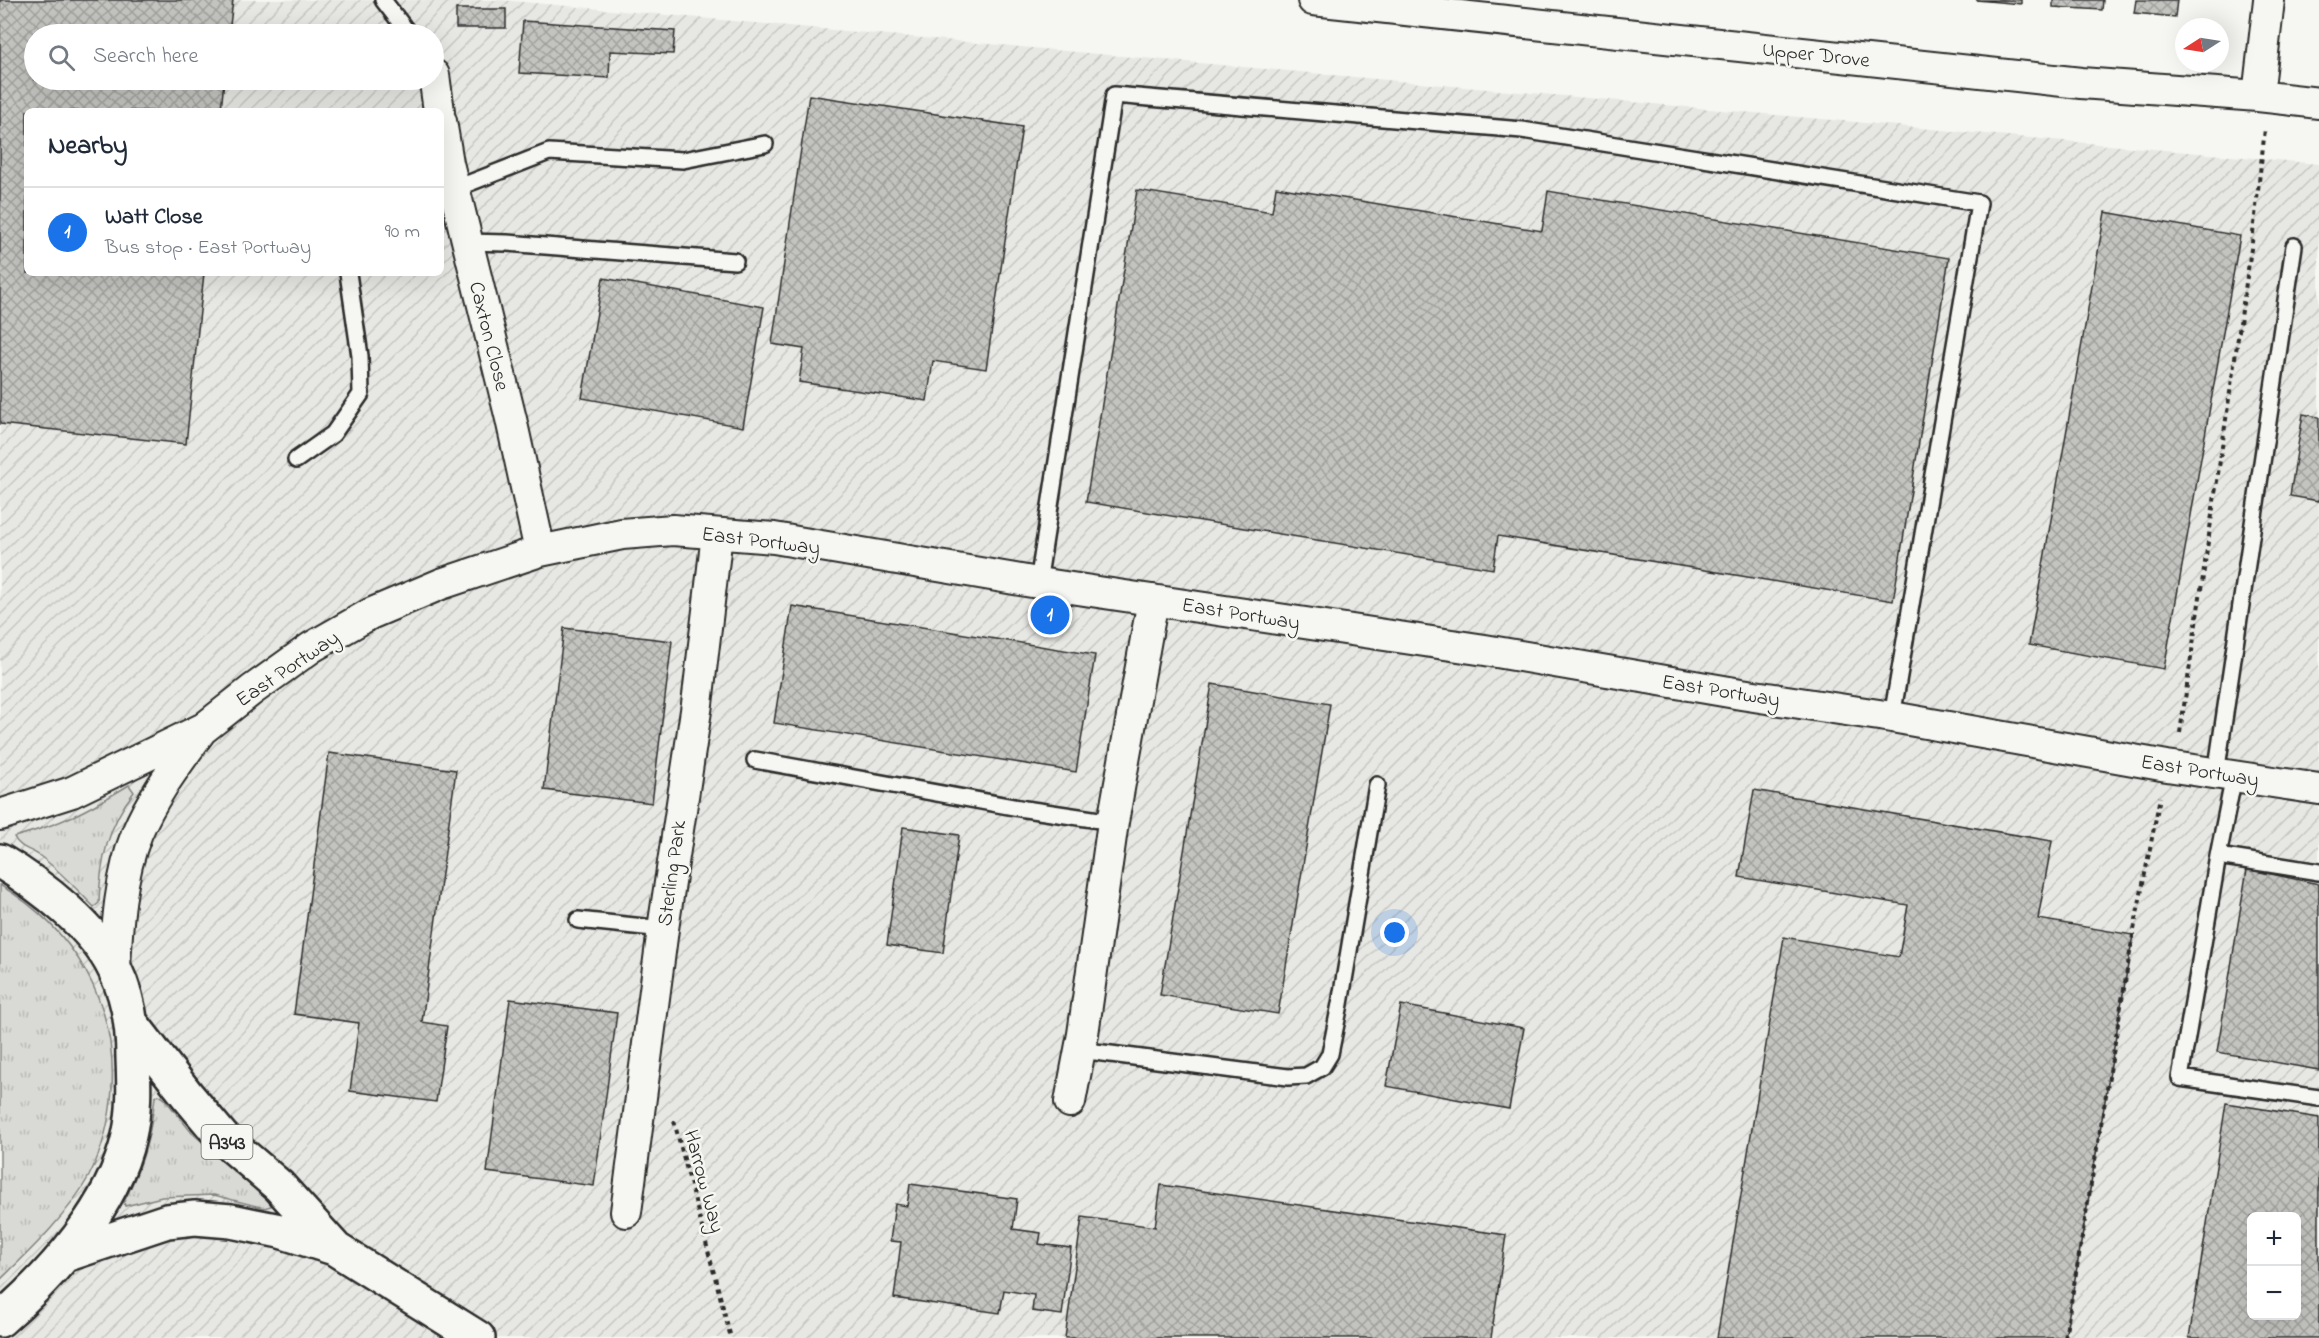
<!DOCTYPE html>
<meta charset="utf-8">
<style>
:root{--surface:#fff;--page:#f6f6f7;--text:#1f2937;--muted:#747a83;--line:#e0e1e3;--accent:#1a73e8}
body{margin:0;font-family:"Indie Flower",sans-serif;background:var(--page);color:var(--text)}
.controls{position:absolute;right:18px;bottom:18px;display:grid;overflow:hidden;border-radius:9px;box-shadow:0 6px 24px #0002}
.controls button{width:54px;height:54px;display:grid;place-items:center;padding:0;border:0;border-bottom:2px solid var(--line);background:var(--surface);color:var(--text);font:30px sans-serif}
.compass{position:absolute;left:2175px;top:18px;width:54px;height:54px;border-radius:50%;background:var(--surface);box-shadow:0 6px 24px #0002;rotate:258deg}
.you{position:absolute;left:1395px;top:933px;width:21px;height:21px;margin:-15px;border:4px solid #fff;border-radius:50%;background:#1a73e8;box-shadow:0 0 0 9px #1a73e833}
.badge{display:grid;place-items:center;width:39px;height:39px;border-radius:50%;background:var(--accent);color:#fff;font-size:20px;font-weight:700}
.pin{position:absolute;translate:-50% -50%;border:3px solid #fff;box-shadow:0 2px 6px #0006}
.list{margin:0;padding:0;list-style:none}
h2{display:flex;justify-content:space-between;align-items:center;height:78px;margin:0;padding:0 24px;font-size:26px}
h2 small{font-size:20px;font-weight:400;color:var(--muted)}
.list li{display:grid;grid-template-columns:39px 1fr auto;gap:18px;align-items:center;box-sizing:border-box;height:90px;padding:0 24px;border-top:2px solid var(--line)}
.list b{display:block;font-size:22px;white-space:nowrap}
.list p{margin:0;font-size:20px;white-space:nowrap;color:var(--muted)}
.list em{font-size:20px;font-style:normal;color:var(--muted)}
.icon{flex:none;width:33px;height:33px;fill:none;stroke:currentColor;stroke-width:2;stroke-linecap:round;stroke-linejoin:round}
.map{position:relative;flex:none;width:2319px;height:1338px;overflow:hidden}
.search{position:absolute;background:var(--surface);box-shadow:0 6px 24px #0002;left:24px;top:24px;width:420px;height:66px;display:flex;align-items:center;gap:15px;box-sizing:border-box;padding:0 21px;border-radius:33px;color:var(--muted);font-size:22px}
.panel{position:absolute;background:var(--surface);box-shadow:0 6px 24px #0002;left:24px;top:108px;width:420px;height:168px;border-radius:9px}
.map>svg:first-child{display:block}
.industrial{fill:url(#industrial-furrows);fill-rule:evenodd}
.grass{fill:url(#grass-tufts);stroke:#828280;stroke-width:1.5}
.building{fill:url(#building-cross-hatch);stroke:#2b2b2b;stroke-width:1.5;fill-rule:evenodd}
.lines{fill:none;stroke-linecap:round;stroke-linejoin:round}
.lane-casing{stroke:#2b2b2b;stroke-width:20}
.street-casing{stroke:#2b2b2b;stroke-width:34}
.primary-casing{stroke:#2b2b2b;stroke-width:38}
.path{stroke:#2b2b2b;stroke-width:4;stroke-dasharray:4.5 4.5;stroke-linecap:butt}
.lane{stroke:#f6f6f2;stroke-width:15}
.street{stroke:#f6f6f2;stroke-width:30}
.primary{stroke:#f6f6f2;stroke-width:33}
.labels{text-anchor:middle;stroke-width:5;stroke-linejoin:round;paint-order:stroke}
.shield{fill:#f6f6f2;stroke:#686867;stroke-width:1.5}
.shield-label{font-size:20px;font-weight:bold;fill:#2b2b2b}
.street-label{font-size:21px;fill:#2b2b2b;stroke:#f6f6f2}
</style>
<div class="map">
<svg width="2319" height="1338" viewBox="0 0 2319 1338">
<defs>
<pattern id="industrial-furrows" width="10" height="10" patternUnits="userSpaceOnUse" patternTransform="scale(1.5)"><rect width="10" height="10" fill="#e7e7e3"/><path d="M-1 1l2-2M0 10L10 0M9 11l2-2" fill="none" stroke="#c6c6c3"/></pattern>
<pattern id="grass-tufts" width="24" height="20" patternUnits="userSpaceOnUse" patternTransform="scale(1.5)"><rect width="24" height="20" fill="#d9d9d5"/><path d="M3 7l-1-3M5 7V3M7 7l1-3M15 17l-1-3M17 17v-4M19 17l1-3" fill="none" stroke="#babab7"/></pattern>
<pattern id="building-cross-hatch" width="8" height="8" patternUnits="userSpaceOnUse" patternTransform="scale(1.5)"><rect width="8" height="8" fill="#c3c3c0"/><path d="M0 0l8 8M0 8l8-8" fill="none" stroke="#9f9f9c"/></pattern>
</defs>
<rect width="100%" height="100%" fill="#f6f6f2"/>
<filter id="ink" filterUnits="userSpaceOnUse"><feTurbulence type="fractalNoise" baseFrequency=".0167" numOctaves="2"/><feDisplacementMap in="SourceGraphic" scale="12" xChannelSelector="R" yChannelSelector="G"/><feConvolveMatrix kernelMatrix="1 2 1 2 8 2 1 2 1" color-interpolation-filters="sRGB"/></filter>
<g filter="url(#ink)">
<!-- industrial -->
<path class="industrial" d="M0,0H500L2319,164V1338H0ZM34,34H434V80H34ZM27,111H441V273H27ZM2252,1216H2296V1316H2252Z"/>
<!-- grass -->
<path class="grass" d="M129,785L134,792C108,825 100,861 99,903L94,907C76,889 58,868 37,854C28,849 18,846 14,837C62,824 88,810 129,785Z
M0,885C74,929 117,1002 112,1089C110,1120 103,1149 89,1176C67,1216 32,1249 0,1280Z
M159,1095L164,1098L192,1133L270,1199L271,1206L264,1208L214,1195L162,1197L125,1206L124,1202C143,1163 150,1140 155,1097Z"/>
<!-- building -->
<path class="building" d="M0,0H233L229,34H34V80H224L221,111H27V273H204L186,444L0,424Z
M1976,0H2021V4Z
M2053,0H2103L2102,10L2053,7Z
M2136,0H2177L2175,17L2134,13Z
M456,9H506V28H456Z
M523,21L675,31L673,54L610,51L609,78L519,73Z
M809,95L1022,127L986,369L933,361L927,401L799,382L804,349L772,344Z
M1276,187L1542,231L1548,191L1949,258L1893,601L1498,536L1493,569L1086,502L1137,190L1272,212Z
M2105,212L2240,236L2164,669L2029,645Z
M603,278L764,307L743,427L582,398Z
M2303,414L2319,417V501L2290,496Z
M792,606L1095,655L1076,772L774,723Z
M564,628L672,641L652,803L544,790Z
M1212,684L1330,704L1278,1014L1160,995Z
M329,753L456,770L422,1022L447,1026L436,1102L350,1091L359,1023L294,1014Z
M1754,790L2052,841L2038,919L2133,935L2065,1338H1717L1784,937L1899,957L1908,905L1739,877Z
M903,827L959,835L943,953L887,945Z
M2247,869L2319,884V1070L2217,1052Z
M510,999L617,1013L594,1186L487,1172Z
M1401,1005L1524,1028L1509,1109L1386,1086Z
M2226,1103L2319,1118V1338H2189ZM2252,1216H2296V1316H2252Z
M910,1184L1017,1199L1013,1229L1041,1233L1039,1244L1071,1248L1062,1315L1032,1311L1034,1295L1004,1290L1000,1313L894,1298L901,1242L890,1241L895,1204L907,1206Z
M1161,1185L1506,1235L1491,1338H1065L1082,1217L1155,1227Z"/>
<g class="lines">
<defs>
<path id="lane" d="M383,0L409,34
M454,189L549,152L683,160L765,144
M467,242L507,243L735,261
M296,460L333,434L361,394L360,356L348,273
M1038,583L1114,95L1522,130L1979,203L1892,717
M755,760L1025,809L1113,822
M2216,774L2294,246
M2234,776L2218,856L2180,1078L2319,1098
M2218,856L2319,872
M578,920L663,929
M1080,1050L1288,1077L1306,1076L1322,1067L1330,1054L1340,1004L1377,785"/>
<path id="street" d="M1313,0L2081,83L2258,96L2319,103
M434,75L439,111
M2258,96L2269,0
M441,121L448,163L511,419L540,551
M0,815L72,792L204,728L252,690L312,647L370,614L441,584L540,551L622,534L673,530L774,538L1038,583L1485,650L1741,694L1892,717L2167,766L2319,789
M115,969C117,924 120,876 137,833C152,797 177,764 200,732
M1070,1102L1083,1034L1113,822L1153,600
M626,1212L663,929L697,704L717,534"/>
<path id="primary" d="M0,861C40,885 95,927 115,970C129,998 133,1028 133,1058C134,1084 135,1111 129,1136C113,1207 53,1274 0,1320
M132,1024L187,1095L223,1138L279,1186L334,1247
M65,1255L167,1221L195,1218L231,1221L280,1231L334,1248L478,1338"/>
</defs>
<!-- lane casing -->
<use href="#lane" class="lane-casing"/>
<!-- street casing -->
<use href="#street" class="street-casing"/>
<!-- primary casing -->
<use href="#primary" class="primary-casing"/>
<!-- path -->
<path class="path" d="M2180,733L2252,242L2265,129
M674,1121L731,1338
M2065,1338L2133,935L2160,797"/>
<!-- lane -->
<use href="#lane" class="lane"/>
<!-- street -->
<use href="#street" class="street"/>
<!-- primary -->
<use href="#primary" class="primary"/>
</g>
</g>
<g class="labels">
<!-- shield labels -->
<rect class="shield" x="201.5" y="1125" width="51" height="34" rx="4.5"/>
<g class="shield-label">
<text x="227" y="1149">A343</text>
</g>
<!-- street labels -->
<g class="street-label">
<text transform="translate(1816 54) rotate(6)" y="7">Upper Drove</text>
<text transform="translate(490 336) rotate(76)" y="7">Caxton Close</text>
<text transform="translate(761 540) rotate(7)" y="7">East Portway</text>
<text transform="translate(1241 613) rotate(9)" y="7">East Portway</text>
<text transform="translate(287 668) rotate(-34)" y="7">East Portway</text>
<text transform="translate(1721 690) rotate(9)" y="7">East Portway</text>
<text transform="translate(2200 770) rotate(9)" y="7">East Portway</text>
<text transform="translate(671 873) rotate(-82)" y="7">Sterling Park</text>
<text transform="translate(705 1181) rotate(75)" y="7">Harrow Way</text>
</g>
</g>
</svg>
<div class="controls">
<button>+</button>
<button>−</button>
</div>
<svg class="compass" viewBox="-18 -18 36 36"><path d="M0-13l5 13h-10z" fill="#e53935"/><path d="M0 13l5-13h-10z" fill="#747a83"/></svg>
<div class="you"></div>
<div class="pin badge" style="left:1050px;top:615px">1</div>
<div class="search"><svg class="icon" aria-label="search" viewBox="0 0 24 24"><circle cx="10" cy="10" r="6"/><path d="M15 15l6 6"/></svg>Search here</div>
<section class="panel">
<h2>Nearby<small></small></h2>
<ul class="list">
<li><span class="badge">1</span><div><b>Watt Close</b><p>Bus stop · East Portway</p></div><em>90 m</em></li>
</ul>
</section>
</div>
